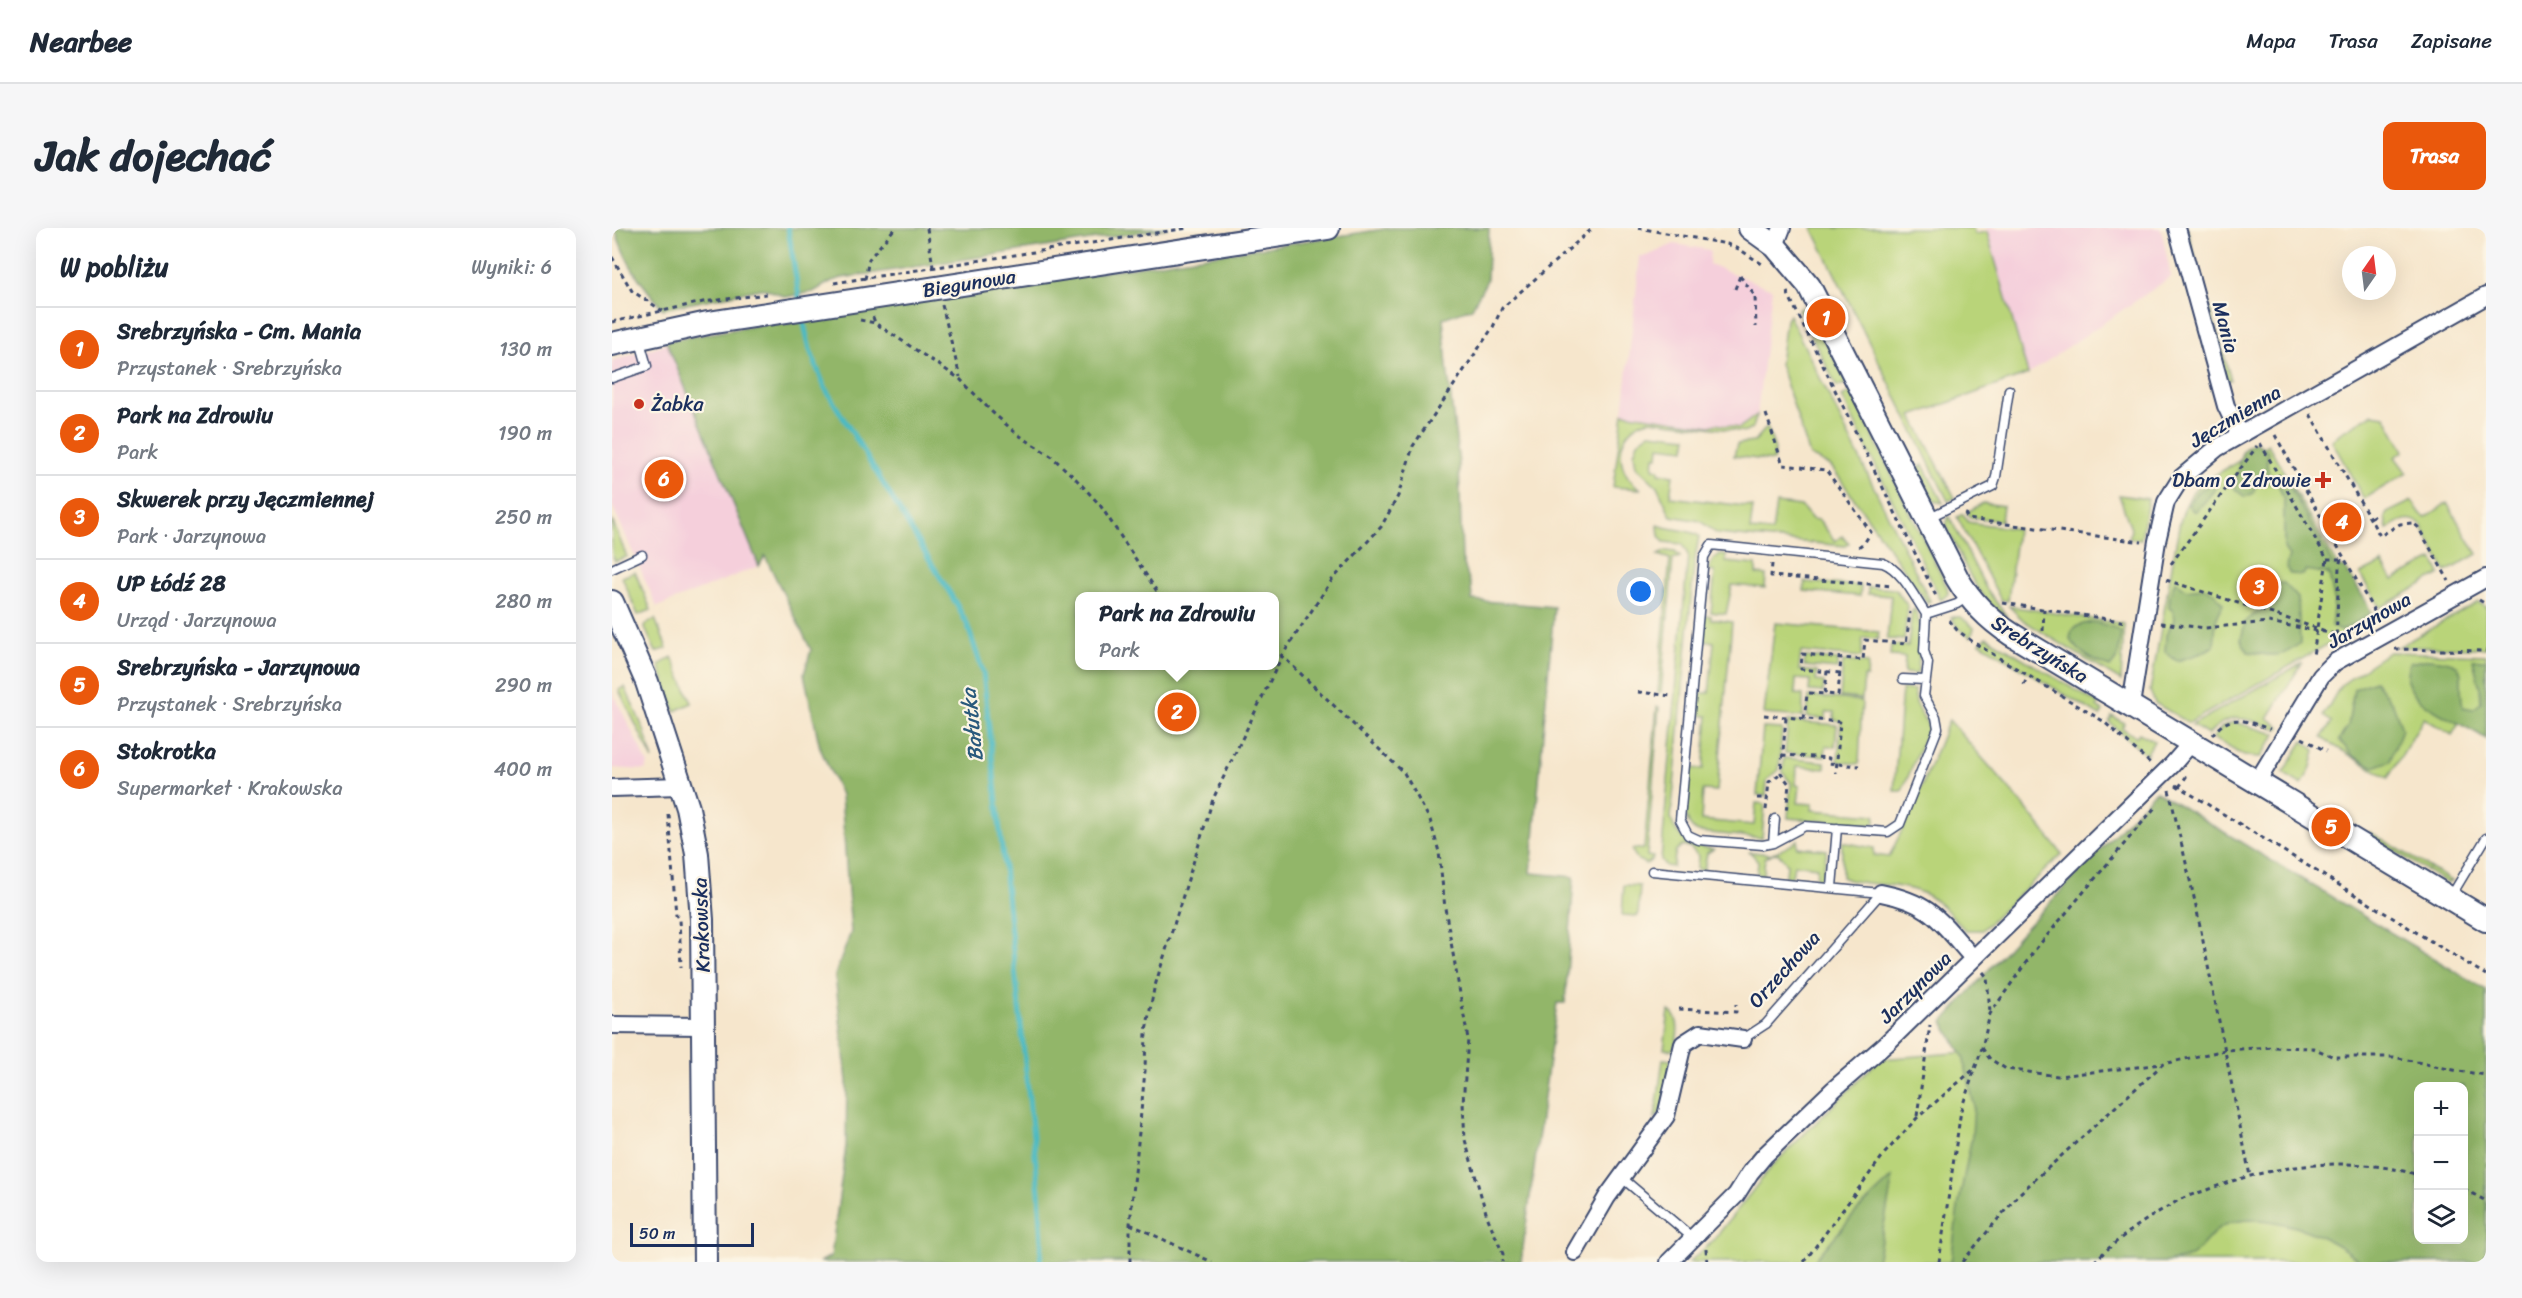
<!DOCTYPE html>
<html lang="pl">
<meta charset="utf-8">
<style>
:root{--surface:#fff;--page:#f6f6f7;--text:#1f2937;--muted:#747a83;--line:#e0e1e3;--accent:#ea580c}
body{margin:0;font-family:Sriracha,sans-serif;background:var(--page);color:var(--text)}
.controls{position:absolute;right:18px;bottom:18px;display:grid;overflow:hidden;border-radius:12px;box-shadow:0 6px 24px #0002}
.controls button{width:54px;height:54px;display:grid;place-items:center;padding:0;border:0;border-bottom:2px solid var(--line);background:var(--surface);color:var(--text);font:30px sans-serif}
.compass{position:absolute;left:1730px;top:18px;width:54px;height:54px;border-radius:50%;background:var(--surface);box-shadow:0 6px 24px #0002;rotate:14deg}
.scale{position:absolute;left:18px;bottom:15px;width:124px;box-sizing:border-box;padding-left:6px;border:3px solid #1b2f5e;border-top:0;font-size:16px;line-height:21px;white-space:nowrap;color:#1b2f5e;-webkit-text-stroke:4px #fcf5e5;paint-order:stroke}
.you{position:absolute;left:1029px;top:364px;width:21px;height:21px;margin:-15px;border:4px solid #fff;border-radius:50%;background:#1a73e8;box-shadow:0 0 0 9px #1a73e833}
.badge{display:grid;place-items:center;width:39px;height:39px;border-radius:50%;background:var(--accent);color:#fff;font-size:20px;font-weight:700}
.pin{position:absolute;translate:-50% -50%;border:3px solid #fff;box-shadow:0 2px 6px #0006}
.popup{position:absolute;left:463px;top:364px;width:204px;height:78px;box-sizing:border-box;display:grid;place-content:center;border-radius:12px;background:var(--surface);filter:drop-shadow(0 2px 4px #0005);font-size:20px;white-space:nowrap;color:var(--muted)}
.popup b{font-size:22px;color:var(--text)}
.popup::after{content:'';position:absolute;left:50%;top:100%;margin-left:-12px;border:12px solid transparent;border-top-color:var(--surface)}
.list{margin:0;padding:0;list-style:none}
h2{display:flex;justify-content:space-between;align-items:center;height:78px;margin:0;padding:0 24px;font-size:26px}
h2 small{font-size:20px;font-weight:400;color:var(--muted)}
.list li{display:grid;grid-template-columns:39px 1fr auto;gap:18px;align-items:center;box-sizing:border-box;height:84px;padding:0 24px;border-top:2px solid var(--line)}
.list b{display:block;font-size:22px;white-space:nowrap}
.list p{margin:0;font-size:20px;white-space:nowrap;color:var(--muted)}
.list em{font-size:20px;font-style:normal;color:var(--muted)}
.icon{flex:none;width:33px;height:33px;fill:none;stroke:currentColor;stroke-width:2;stroke-linecap:round;stroke-linejoin:round}
.map{position:relative;flex:none;width:1874px;height:1034px;overflow:hidden;border-radius:12px}
header{display:flex;align-items:center;gap:36px;box-sizing:border-box;height:84px;padding:0 30px;background:var(--surface);border-bottom:2px solid var(--line)}
header strong{font-size:28px}
nav{display:flex;gap:33px;margin-inline-start:auto;font-size:21px}
.intro{display:flex;align-items:center;justify-content:space-between;box-sizing:border-box;height:144px;padding:0 36px}
h1{margin:0;font-size:42px}
.button{padding:15px 27px;border-radius:12px;background:var(--accent);color:#fff;font-size:21px;font-weight:700}
main{display:flex;gap:36px;padding:0 36px}
aside{flex:1;background:var(--surface);border-radius:12px;box-shadow:0 6px 24px #0002}
.map>svg:first-child{display:block}
.built{fill:#f5cfdb}
.green{fill:#b9d479;stroke:#6a826c;stroke-width:1.5;fill-rule:evenodd}
.forest{fill:#92b669;stroke:#567264;stroke-width:1.5;fill-rule:evenodd}
.lines{fill:none;stroke-linecap:round;stroke-linejoin:round}
.stream{stroke:#4bbac3;stroke-width:5}
.lane-casing{stroke:#3c4a6e;stroke-width:11}
.street-casing{stroke:#3c4a6e;stroke-width:20}
.secondary-casing{stroke:#3c4a6e;stroke-width:26}
.path{stroke:#3c4a6e;stroke-width:3;stroke-dasharray:4.5 4.5;stroke-linecap:butt}
.lane{stroke:#fff;stroke-width:8}
.street{stroke:#fff;stroke-width:16}
.secondary{stroke:#fff;stroke-width:22}
.poi-dot{fill:#c8321e;stroke:#fcf5e5;stroke-width:2}
.labels{text-anchor:middle;stroke-width:4.5;stroke-linejoin:round;paint-order:stroke}
.street-label{font-size:20px;fill:#1b2f5e;stroke:#fcf5e5}
.poi-label{font-size:20px;fill:#1b2f5e;stroke:#fcf5e5;text-anchor:start}
.water-label{font-size:21px;font-style:italic;fill:#29597c;stroke:#fcf5e5}
</style>
<header>
<strong>Nearbee</strong>
<nav><a>Mapa</a><a>Trasa</a><a>Zapisane</a></nav>
</header>
<div class="intro"><h1>Jak dojechać</h1><a class="button">Trasa</a></div>
<main>
<aside>
<h2>W pobliżu<small>Wyniki: 6</small></h2>
<ul class="list">
<li><span class="badge">1</span><div><b>Srebrzyńska - Cm. Mania</b><p>Przystanek · Srebrzyńska</p></div><em>130 m</em></li>
<li><span class="badge">2</span><div><b>Park na Zdrowiu</b><p>Park</p></div><em>190 m</em></li>
<li><span class="badge">3</span><div><b>Skwerek przy Jęczmiennej</b><p>Park · Jarzynowa</p></div><em>250 m</em></li>
<li><span class="badge">4</span><div><b>UP Łódź 28</b><p>Urząd · Jarzynowa</p></div><em>280 m</em></li>
<li><span class="badge">5</span><div><b>Srebrzyńska - Jarzynowa</b><p>Przystanek · Srebrzyńska</p></div><em>290 m</em></li>
<li><span class="badge">6</span><div><b>Stokrotka</b><p>Supermarket · Krakowska</p></div><em>400 m</em></li>
</ul>
</aside>
<div class="map">
<svg width="1874" height="1034" viewBox="0 0 1874 1034">
<rect width="100%" height="100%" fill="#fcf5e5"/>
<filter id="ink" filterUnits="userSpaceOnUse"><feTurbulence type="fractalNoise" baseFrequency=".0167" numOctaves="2"/><feDisplacementMap in="SourceGraphic" scale="12" xChannelSelector="R" yChannelSelector="G"/><feConvolveMatrix kernelMatrix="1 2 1 2 8 2 1 2 1" color-interpolation-filters="sRGB"/></filter>
<filter id="wash" filterUnits="userSpaceOnUse"><feTurbulence type="fractalNoise" baseFrequency=".008" numOctaves="4" result="noise"/><feDisplacementMap in="SourceGraphic" scale="24" xChannelSelector="R" yChannelSelector="G"/><feGaussianBlur stdDeviation="1.35" result="paint"/><feColorMatrix in="noise" values="0 0 0 0 0 0 0 0 0 0 0 0 0 0 0 0 0 1.4 0 .05"/><feComposite in="paint" operator="in"/></filter>
<g filter="url(#wash)">
<rect width="100%" height="100%" fill="#f6e6cc"/>
<!-- built -->
<path class="built" d="M1374,0H1549L1559,49L1416,146Z
M1062,16L1098,22L1097,36L1160,61L1145,187L1127,200L1104,196L1098,198L1011,185L1028,28H1035Z
M55,116L147,338L45,379L0,277V133Z
M0,463L36,536L33,542L0,540Z"/>
<!-- green -->
<path class="green" d="M1200,0H1361L1363,6L1375,4L1416,146L1300,188L1343,270L1336,273Z
M1573,0H1575L1619,152H1613Z
M1195,79L1235,155L1225,159L1186,81Z
M1177,87L1318,373L1315,374L1219,238L1198,228L1168,136L1174,92Z
M1239,164L1335,359L1336,366L1329,372L1230,169Z
M1011,185L1098,198L1104,196L1127,200L1145,187L1141,199L1134,204L1038,192C1002,199 1000,244 1029,261L1001,259Z
M1760,186L1773,188L1792,223L1783,229L1795,245L1752,271L1720,213L1728,205Z
M1155,199L1163,221L1161,233L1122,228L1125,216L1142,214Z
M1038,205L1075,209L1073,221L1047,218L1046,229H1042L1041,240L1047,241V245L1061,247L1058,269L1141,279L1138,302L1160,304L1164,275L1189,278L1200,291L1207,292L1223,313L1230,308L1237,315L1233,318L1105,306L1088,293L1059,288L1045,258L1024,238L1022,225L1026,214Z
M1656,216L1757,393L1577,495L1543,475L1538,463L1567,298L1572,281L1580,265L1596,251Z
M1311,237L1331,275L1322,273L1306,240Z
M1507,267L1536,271L1529,311L1517,310L1519,301Z
M1800,273L1809,286L1814,289L1835,275L1865,326L1834,344L1809,297C1797,286 1787,294 1775,301L1773,289L1775,285Z
M1371,275L1391,278L1389,293L1358,289L1355,284Z
M1351,286L1356,294L1405,301L1396,373L1389,372L1345,289Z
M1337,288L1374,360L1395,389C1363,371 1349,328 1334,297Z
M0,292L15,329L3,333L0,326Z
M1046,297C1060,303 1076,300 1087,308L1082,337L1059,591C1065,612 1081,619 1102,621L1095,625L1092,642L1085,641L1086,628L1078,619L1071,618L1064,622L1061,639L1054,638L1049,632L1076,327L1070,316L1052,314L1047,308Z
M1054,323L1063,324L1068,329L1061,331L1049,464H1046L1058,331L1046,327Z
M1108,327H1114V334L1144,337V346L1154,347L1153,360L1120,357L1114,386L1099,384L1103,344L1096,343L1101,332Z
M1821,331L1828,346L1768,380L1748,346L1770,335L1781,352Z
M23,344L39,382L26,387L10,349Z
M1193,354L1249,358L1248,368L1192,363Z
M1256,359L1283,361L1296,378L1292,412L1275,411L1279,368L1256,366Z
M1866,374L1874,379V420L1786,419Z
M1397,378L1512,396L1509,453L1412,393Z
M1303,381L1309,401L1306,443L1304,446L1292,445L1293,429L1278,428L1279,417L1296,418L1300,383Z
M1092,387L1099,388V391L1120,394L1105,563L1091,562L1089,592L1142,597L1144,575L1153,576L1150,610L1087,604C1065,597 1077,559 1078,540L1091,541L1096,488L1083,487L1085,465H1097L1102,414L1089,412Z
M1339,389H1349L1362,400L1359,409L1346,400Z
M43,391L55,420L44,424L32,398Z
M1163,395L1267,404L1266,411L1251,410L1249,429L1189,424L1187,442L1205,444L1204,453L1212,454L1211,464L1197,463L1198,452L1184,451L1183,466L1191,467V489L1152,486Z
M1375,409L1487,476L1485,479L1491,483L1488,488L1368,415Z
M1777,424L1874,427V507L1849,492L1840,507L1812,490L1776,550L1714,513L1710,509L1720,494L1711,488L1729,457Z
M60,429L80,475L63,483L47,437Z
M1193,429L1226,432V441L1192,438Z
M1231,433L1256,435L1255,449H1252L1250,471L1228,469Z
M1690,435L1656,490L1668,499L1667,501C1638,493 1619,479 1596,507L1580,497Z
M13,459L32,502L41,532L7,462Z
M1290,461L1302,462L1305,479L1316,497V501L1290,563H1282Z
M1197,468L1250,473L1247,536L1226,534L1229,493L1222,492V484H1214L1213,491L1195,489Z
M1045,479H1047L1035,628L1041,629L1040,632L1034,636L1026,632L1020,623L1021,621H1032Z
M1500,488L1512,495L1510,500L1524,509L1527,505L1542,513L1534,527L1497,494Z
M1337,492L1414,580L1450,626L1370,702H1353C1341,690 1331,675 1315,667C1292,655 1262,658 1237,652L1230,649V614L1262,620V627L1277,629L1302,577Z
M1176,493L1225,497L1223,519L1214,518L1213,528L1173,525Z
M1622,494L1664,506L1649,529L1632,528L1601,510L1611,498Z
M1151,500L1170,501L1167,542L1155,552L1154,568L1145,567Z
M1691,513L1703,522L1699,539L1690,557L1671,545Z
M1172,530L1213,534V541L1185,538L1184,557L1188,558L1186,575L1201,576L1200,582L1263,587V594L1260,597L1176,590L1179,555L1171,545Z
M1590,592L1874,764V1034H1077L1100,1014L1160,938L1268,831L1356,824ZM1806,858H1852V1012H1806Z
M1758,604L1840,653L1835,655L1756,607Z
M1186,612L1185,619L1215,622L1210,649L1204,652L1205,639L1182,636L1180,649H1174L1175,636L1167,626L1161,625L1153,630L1151,647L1145,646L1146,633L1138,624L1160,626V625C1171,622 1177,619 1186,612Z
M1012,657L1028,658L1026,688L1010,687Z
M1057,783C1070,790 1066,811 1061,822L1052,821Z
M1051,831L1059,832L1053,881L1043,890Z"/>
<!-- forest -->
<path class="forest" d="M3,0H556L230,50L220,53L201,64L174,69L154,61H148L51,81C28,54 13,35 3,0Z
M779,0H877L875,52L860,80L831,90L835,138L847,236L850,330L859,358L860,372L942,379L919,645L962,649L953,775H945L909,1034H208L219,1028L234,917L235,853L223,747L239,704L229,567L208,520L192,446L199,422L153,328L147,338L54,113L159,95L174,96L238,82ZM468,368H662V438H468Z
M1643,214C1666,228 1651,224 1656,242C1657,248 1661,249 1661,256L1652,255L1645,249L1642,265L1633,269L1623,261C1629,243 1622,221 1643,214Z
M1672,248L1721,337L1733,340L1755,375L1759,386L1729,403L1719,398L1722,371L1717,346L1694,342L1691,347L1678,346C1674,340 1673,336 1677,329L1672,320V272L1666,256L1669,249Z
M1604,251L1605,259L1585,283H1581L1576,277L1586,264Z
M1563,353L1575,362C1596,358 1599,359 1611,376L1604,392L1602,418L1590,425L1565,433L1553,424L1554,407L1562,392L1561,383L1557,380L1558,367Z
M1672,355L1686,370L1688,415C1669,432 1660,427 1636,424L1629,412L1633,394L1654,377L1660,356Z
M1480,394L1498,398L1509,404L1506,429L1498,439C1481,433 1469,426 1458,412C1459,397 1468,397 1480,394Z
M1817,431C1862,434 1844,445 1851,479L1861,481L1869,475L1868,460L1861,432H1874V511C1851,494 1803,481 1795,453C1794,448 1796,440 1797,435Z
M1763,453L1781,476L1790,501L1778,533L1762,539L1741,528L1727,512L1736,498L1742,461Z
M1544,563L1874,762V1034H1748C1720,1006 1648,980 1611,998C1598,1004 1590,1022 1577,1029C1571,1032 1561,1032 1554,1034H1339L1346,979L1360,908L1362,877L1351,828L1331,794L1407,707ZM1806,858H1852V1012H1806Z
M1281,949L1265,1034H1201L1245,983Z"/>
<g class="lines">
<!-- stream -->
<path class="stream" d="M176,0L188,75
M190,87L198,122L213,160L342,372L355,396L371,444L427,964L430,1013L428,1034"/>
</g>
</g>
<g filter="url(#ink)">
<g class="lines">
<defs>
<path id="lane" d="M0,150L35,138L27,110
M1316,290L1381,258L1384,249L1397,162
M0,341L30,327
M1314,386L1312,423L1316,435L1312,468L1324,489L1326,500L1288,596L1276,604L1193,598L1161,615L1151,617L1087,612L1076,607L1068,592L1092,329L1099,317L1271,335C1290,342 1303,370 1314,386L1345,376L1357,368
M1291,451L1313,452
M1161,615L1163,591
M1040,643L1269,665
M1220,659L1225,600
M1838,670L1874,610
M1131,811L1154,796L1269,665
M1009,949L1082,1011"/>
<path id="street" d="M1565,0L1614,178L1628,207
M1163,18L1170,0
M1519,477L1545,313L1554,274L1569,250L1605,220L1874,68
M1645,554L1709,448L1723,434L1874,350
M0,560L69,558
M1269,665C1320,675 1328,693 1361,730
M0,797L90,798
M963,1024L995,969L1054,888L1071,816L1088,805L1131,811
M1057,1034L1124,967L1138,945L1153,927L1222,861L1274,816L1560,537L1580,514"/>
<path id="secondary" d="M1138,0L1163,18L1197,58L1345,350C1359,374 1376,391 1399,406L1874,692
M0,116L96,95L716,0
M0,374L35,454L76,580L85,626L90,692L93,1034"/>
</defs>
<!-- lane casing -->
<use href="#lane" class="lane-casing"/>
<!-- street casing -->
<use href="#street" class="street-casing"/>
<!-- secondary casing -->
<use href="#secondary" class="secondary-casing"/>
<!-- path -->
<path class="path" d="M315,0L321,39
M1026,0L1115,16L1127,21L1153,38
M0,29L20,63L51,83
M1128,48L1143,68L1144,99
M253,51L257,31L283,0
M222,55L576,0
M1123,61L1128,48
M1175,64L1325,370
M330,77L348,149
M261,89L263,95L348,151L380,184L405,206L439,228L464,251L488,277L548,368
M248,92L263,95
M0,94L91,74L155,66
M1154,186L1171,237L1214,242L1259,304L1253,314L1245,320
M1698,186L1768,308L1788,296L1801,295L1806,299L1837,353
M1663,207L1767,392
M1648,215L1715,331L1701,428
M1353,285L1356,291L1530,314
M1758,290L1765,286
M1715,331H1728
M1160,336L1159,348L1281,358
M1559,336L1645,218
M1554,352L1717,404
M1867,372L1874,376
M1391,375L1515,394
M1337,392L1345,402L1361,414L1491,493L1538,535
M1549,395L1593,400L1656,394L1735,408
M1431,403L1432,381
M1724,416L1727,338L1730,328
M662,420L792,545L818,592L827,624L833,680L856,811L851,875L853,912L875,988L891,1026L890,1034
M1783,421L1874,423
M1215,443L1213,466L1226,467L1229,430
M1228,445L1189,441L1190,426L1251,432L1253,412L1294,416L1298,384
M1412,457L1414,452
M1026,464L1060,468
M1197,465L1213,466
M1152,487L1228,494L1224,545
M1174,490L1169,545L1177,556L1174,585
M1192,491L1195,467
M1600,507C1619,483 1634,494 1658,501
M1690,510L1714,523
M1170,527L1217,530L1216,535L1247,538
M1564,557L1874,747
M1567,559L1576,546
M1557,562L1584,678L1638,948
M1145,570H1155
M1154,582L1157,554L1169,545
M56,586L64,687L67,691L69,739
M1371,744L1375,749L1378,784
M1067,781L1124,784V776
M1370,820L1378,831L1394,841L1446,848L1550,836
M1305,888L1318,797
M1852,961L1874,973
M518,996L600,1034
M1094,1021L1095,1034
M518,1034V996L533,843L534,803L542,761L601,571L671,426L720,352L769,299L786,268L801,218L881,99L890,80L981,0
M1192,1034L1273,925L1305,890L1361,842
M1327,1034L1349,882L1370,820L1378,786L1422,723L1545,577
M1350,1034L1406,967L1551,836L1613,822L1661,819L1701,820L1722,829H1782L1846,843L1874,847
M1482,1034C1505,1011 1533,991 1562,975C1571,969 1582,966 1592,963C1659,937 1737,926 1806,947
M1872,1034L1874,1031"/>
<!-- lane -->
<use href="#lane" class="lane"/>
<!-- street -->
<use href="#street" class="street"/>
<!-- secondary -->
<use href="#secondary" class="secondary"/>
</g>
</g>
<!-- markers -->
<g class="poi-dot">
<circle cx="27" cy="176" r="6"/>
<path d="M1708 243h6v6h6v6h-6v6h-6v-6h-6v-6h6z"/>
</g>
<g class="labels">
<!-- street labels -->
<g class="street-label">
<text transform="translate(357 55) rotate(-9)" y="7">Biegunowa</text>
<text transform="translate(1614 99) rotate(75)" y="7">Mania</text>
<text transform="translate(1623 188) rotate(-31)" y="7">Jęczmienna</text>
<text transform="translate(1757 392) rotate(-30)" y="7">Jarzynowa</text>
<text transform="translate(1428 421) rotate(32)" y="7">Srebrzyńska</text>
<text transform="translate(89 697) rotate(-92)" y="7">Krakowska</text>
<text transform="translate(1172 741) rotate(-48)" y="7">Orzechowa</text>
<text transform="translate(1303 759) rotate(-45)" y="7">Jarzynowa</text>
</g>
<!-- poi labels -->
<g class="poi-label">
<text x="39" y="183">Żabka</text>
<text x="1699" y="259" text-anchor="end">Dbam o Zdrowie</text>
</g>
<!-- water labels -->
<g class="water-label">
<text transform="translate(360 497) rotate(-96)" y="7">Bałutka</text>
</g>
</g>
</svg>
<div class="controls">
<button>+</button>
<button>−</button>
<button><svg class="icon" aria-label="layers" viewBox="0 0 24 24"><path d="M12 4l9 5-9 5-9-5zM3 14l9 5 9-5"/></svg></button>
</div>
<svg class="compass" viewBox="-18 -18 36 36"><path d="M0-13l5 13h-10z" fill="#e53935"/><path d="M0 13l5-13h-10z" fill="#747a83"/></svg>
<div class="scale">50 m</div>
<div class="you"></div>
<div class="pin badge" style="left:1214px;top:90px">1</div>
<div class="pin badge" style="left:565px;top:484px">2</div>
<div class="popup"><b>Park na Zdrowiu</b>Park</div>
<div class="pin badge" style="left:1647px;top:359px">3</div>
<div class="pin badge" style="left:1730px;top:294px">4</div>
<div class="pin badge" style="left:1719px;top:599px">5</div>
<div class="pin badge" style="left:52px;top:251px">6</div>
</div>
</main>
